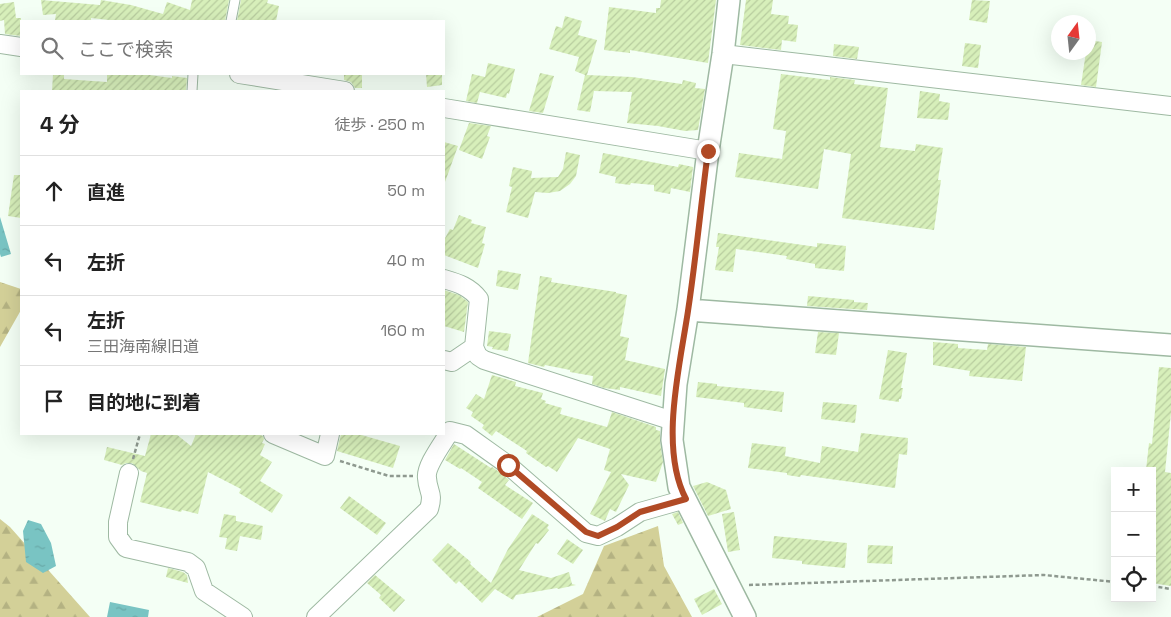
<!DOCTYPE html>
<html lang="ja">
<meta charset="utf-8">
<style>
:root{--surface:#fff;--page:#f6f6f6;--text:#222;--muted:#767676;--line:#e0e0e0}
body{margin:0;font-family:"Space Grotesk","Noto Sans JP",sans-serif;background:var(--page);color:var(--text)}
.controls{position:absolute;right:15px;bottom:15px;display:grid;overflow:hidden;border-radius:0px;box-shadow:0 5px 20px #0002}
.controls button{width:45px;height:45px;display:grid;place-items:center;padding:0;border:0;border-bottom:1px solid var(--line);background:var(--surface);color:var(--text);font:25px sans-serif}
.compass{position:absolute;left:1051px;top:15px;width:45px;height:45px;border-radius:50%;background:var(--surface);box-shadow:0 5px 20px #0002;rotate:15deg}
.stop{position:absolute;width:15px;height:15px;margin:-11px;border:4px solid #b14a25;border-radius:50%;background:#fff}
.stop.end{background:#b14a25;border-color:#fff;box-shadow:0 1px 5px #0008}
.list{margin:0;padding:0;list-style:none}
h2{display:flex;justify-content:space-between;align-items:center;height:65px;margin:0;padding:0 20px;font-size:21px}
h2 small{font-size:16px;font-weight:400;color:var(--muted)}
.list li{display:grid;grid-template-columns:32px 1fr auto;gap:15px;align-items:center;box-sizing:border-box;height:70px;padding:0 20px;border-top:1px solid var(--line)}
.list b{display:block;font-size:19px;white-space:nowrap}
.list p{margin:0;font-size:16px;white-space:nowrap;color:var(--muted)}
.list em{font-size:16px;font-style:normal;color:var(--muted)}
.icon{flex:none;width:28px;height:28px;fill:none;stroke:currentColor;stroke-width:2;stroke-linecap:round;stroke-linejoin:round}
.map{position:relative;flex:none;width:1171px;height:617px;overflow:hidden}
.search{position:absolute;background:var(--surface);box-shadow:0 5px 20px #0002;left:20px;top:20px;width:425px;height:55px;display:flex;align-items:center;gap:12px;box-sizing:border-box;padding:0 18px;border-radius:0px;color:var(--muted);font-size:19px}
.panel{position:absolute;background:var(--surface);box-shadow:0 5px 20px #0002;left:20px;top:90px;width:425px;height:345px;border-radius:0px}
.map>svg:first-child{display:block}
.forest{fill:url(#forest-firs)}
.water{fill:url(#water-ripples)}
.building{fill:url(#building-hatch)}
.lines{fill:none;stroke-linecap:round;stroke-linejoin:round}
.service-casing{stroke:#9eb9a2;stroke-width:11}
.minor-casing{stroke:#9eb9a2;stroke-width:20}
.tertiary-casing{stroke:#9eb9a2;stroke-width:24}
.path{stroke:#8e998f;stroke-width:2.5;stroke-dasharray:4 2.5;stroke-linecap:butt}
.service{stroke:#fff;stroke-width:9}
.minor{stroke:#fff;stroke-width:18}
.tertiary{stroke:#fff;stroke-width:21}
.route{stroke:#b14a25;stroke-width:6}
</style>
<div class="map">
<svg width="1171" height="617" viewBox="0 0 1171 617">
<defs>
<pattern id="forest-firs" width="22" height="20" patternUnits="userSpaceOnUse" patternTransform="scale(1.25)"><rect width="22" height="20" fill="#d3d098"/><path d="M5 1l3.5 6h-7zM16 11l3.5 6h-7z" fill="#b4b282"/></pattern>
<pattern id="water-ripples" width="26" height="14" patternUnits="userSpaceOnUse" patternTransform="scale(1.25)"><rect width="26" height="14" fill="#79c4c3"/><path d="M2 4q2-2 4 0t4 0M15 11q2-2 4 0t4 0" fill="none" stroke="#68a8a7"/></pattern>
<pattern id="building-hatch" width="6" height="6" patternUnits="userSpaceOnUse" patternTransform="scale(1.25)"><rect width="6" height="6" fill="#d7efba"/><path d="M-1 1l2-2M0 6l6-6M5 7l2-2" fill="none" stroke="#b8cd9f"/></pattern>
</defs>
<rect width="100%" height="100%" fill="#f4fff5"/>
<!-- forest -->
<path class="forest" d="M0,282L21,289V310L0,347Z
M0,519L10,527L90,617H0Z
M658,526L664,566L692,617H537L583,594L604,546Z"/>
<!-- water -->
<path class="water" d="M0,217L11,254L1,257L0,254Z
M28,520L41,524L51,543L56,566L43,573L26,562L23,531Z
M110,602L149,610L148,617H107Z"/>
<!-- building -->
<path class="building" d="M41,0L100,5L101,0L131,5L163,14L167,2L190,10L192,0H229L225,21H118L91,18V21L55,20L56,14L43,15Z
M241,0H268L267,3L279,6L276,21H237Z
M661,0H716L708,63L630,50V53L604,50L609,7L656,13V8H660Z
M746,0H773L771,14L789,16L788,24L798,25L796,42L782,40L781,50L740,45Z
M972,0L990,1L987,23L969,20Z
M14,2L16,18H21V36L5,34L4,20L0,21V4Z
M565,16L582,21L578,35L597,40L587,75L632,77L682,84L683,80L696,83L695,88L705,89L698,130L685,131L658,126L627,123L632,92L594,91L590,112L577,110L585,75L575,71L579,57L549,49L556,26L562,28Z
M1088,40L1102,42L1096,87L1081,85L1086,52H1088Z
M965,43L981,45L978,68L962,66Z
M834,44L859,47L857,59L833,56Z
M488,63L515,69L509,94L507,93L506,98L480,92L477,103L466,101L472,74L485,77Z
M540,73L554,76L543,113L529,111Z
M53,74H64V79L107,82V74H142L172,78V76L187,78L186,91H52Z
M344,74H362V88H355L351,82L344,80Z
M426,74H442V85L427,87Z
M781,74L830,80V77L855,80L854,84L888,88L880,147L915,151L916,144L943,148L938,180H941L934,230L842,218L851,154L824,149L818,189L735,177L739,153L782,159L786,131L773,129Z
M920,91L940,94L939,101L950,103L948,120L917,118Z
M469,123L491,126L487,136L490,137L482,159L459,150Z
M444,142L458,146L445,182H444Z
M566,152L580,155L576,176L570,184L560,191L548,193L535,192L528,218L506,212L512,187L509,186L513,167L532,171L531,178L558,177L563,169Z
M603,153L678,167L679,164L693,167L690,192L671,188L670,194L654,191V185L631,183L630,185L615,183L616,177L599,173Z
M14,175H21V218L8,216Z
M459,215L472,220L471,223L486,227L482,243L485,244L478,268L444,255V240L450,229L453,230Z
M718,233L817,247V243L846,246L844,271L815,268V264L786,259L787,256L736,249L733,272L715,270L719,247H716Z
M498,270L521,274L518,290L496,286Z
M540,276L552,278L551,282L616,292V293L627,295L620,336L629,338L625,360L665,369L661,396L620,387V390L604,388L592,384L593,376L570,372V370L545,365L544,367L528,363Z
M444,290L459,295L468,302L464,332L444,326Z
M808,296L854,300V302L868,303L867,310L807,306Z
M489,331L511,334L508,351L492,349L493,347L487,346Z
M818,332L839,333L836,355L815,353Z
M933,342L958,344V348L987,350L988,344L1026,347L1022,381L969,376L970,371L933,365Z
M888,350L907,353L901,388H903L901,399H899V402L879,399Z
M1159,367L1171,368V413L1165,472L1171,473V586L1152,583V471L1146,470L1149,443L1152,444Z
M492,375L516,382L515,386L543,393L541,399L546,401L545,403L562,408L560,414L607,427L612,412L656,427V430L660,431V442L663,462L656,482L621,474L629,485L616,512L610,509L605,521L590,514L611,472L604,470L610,449L578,438L557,472L548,466L546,467L526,453L527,451L496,431L492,436L482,428L484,425L471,416L473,412L466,408L476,394L484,399Z
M698,382L717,384V386L784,392L782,412L744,407V403L696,397Z
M823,402L857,405L855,423L821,419Z
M861,433L908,438L907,455L899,454L895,488L801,475L800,477L787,475V473L748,468L752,443L786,447L785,456L820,463L822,446L858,452Z
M151,434H176L191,446L196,434H258L263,436L264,439L262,443L265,444L260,455L272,462L260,481L283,495L272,513L239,493L241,489L208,472L198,514L182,510L181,512L140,502L147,473L141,471L132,463H126L122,465L104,460L107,447L145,456Z
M341,434H358L400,446L393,468L337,451Z
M454,444L491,468L492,467L501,473L509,480L505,485L533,503L522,519L478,488L482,482L461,468L460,469L445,460Z
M707,482L726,490L731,509L708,516L693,486Z
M349,496L386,523L377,535L340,508Z
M678,512L683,523L678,525L672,514Z
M734,512L740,550L728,552L722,514Z
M224,514L236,516V521L263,526L261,540L240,536L237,551L225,549L227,538L219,537Z
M532,514L549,525L547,528L549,530L538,544L536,543L519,570L551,578L569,572L572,584L576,585L558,589L557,588L516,595L513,600L495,589L482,603L459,581L456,584L432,560L448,543L471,562L470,564L491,583L508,549Z
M774,536L847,543L845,568L802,564V561L772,558Z
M567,539L583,550L573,564L557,554Z
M868,545L893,546L892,564L867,563Z
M168,568L183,572L187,575L188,583L166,577Z
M375,575L405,600L394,612L379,598L381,595L367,583Z
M714,589L722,604L702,615L694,599Z"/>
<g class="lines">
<defs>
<path id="service" d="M231,21L235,0
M192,91L193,74"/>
<path id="minor" d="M0,44L21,47
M723,54L1171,106
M239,74L345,91
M444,108L708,151
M444,279C458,283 470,287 479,299L474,347L478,356L484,360L673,421
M444,360L452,362L474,347
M273,434L325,456L330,434
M129,473L118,522V537L126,548L188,562L196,568L204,591L243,617
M316,617L429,509C434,492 428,493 427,478C425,466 444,442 450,431L466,435L508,465L586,533L598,536L617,527L640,512L686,499"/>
<path id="tertiary" d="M729,0L723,54L708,151L688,310L676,384L672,440L679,487L745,617
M688,310L1171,345"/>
</defs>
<!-- service casing -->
<use href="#service" class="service-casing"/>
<!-- minor casing -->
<use href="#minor" class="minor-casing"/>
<!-- tertiary casing -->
<use href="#tertiary" class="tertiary-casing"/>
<!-- path -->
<path class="path" d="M133,459L140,434
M340,461L389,476H413
M749,585L1044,575L1115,582
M1152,586L1171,589"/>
<!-- service -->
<use href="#service" class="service"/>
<!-- minor -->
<use href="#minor" class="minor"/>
<!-- tertiary -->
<use href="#tertiary" class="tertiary"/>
</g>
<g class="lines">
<!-- route -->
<path class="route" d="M508,465L586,532L598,536L617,527L640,512L686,499C659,448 680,365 688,311C696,258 701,204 708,151"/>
</g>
</svg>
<div class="controls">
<button>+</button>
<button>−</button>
<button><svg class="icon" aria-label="locate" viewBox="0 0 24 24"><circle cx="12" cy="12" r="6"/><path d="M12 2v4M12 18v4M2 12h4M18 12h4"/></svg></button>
</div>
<svg class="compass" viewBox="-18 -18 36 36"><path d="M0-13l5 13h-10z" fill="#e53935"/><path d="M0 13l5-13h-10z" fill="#767676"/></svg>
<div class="stop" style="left:508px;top:465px"></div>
<div class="stop end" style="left:708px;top:151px"></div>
<div class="search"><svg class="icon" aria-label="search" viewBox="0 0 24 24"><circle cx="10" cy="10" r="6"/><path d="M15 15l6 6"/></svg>ここで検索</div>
<section class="panel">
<h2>4 分<small>徒歩 · 250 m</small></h2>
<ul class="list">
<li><svg class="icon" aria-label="ahead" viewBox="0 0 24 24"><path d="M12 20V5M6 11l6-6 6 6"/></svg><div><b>直進</b></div><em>50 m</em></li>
<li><svg class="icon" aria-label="left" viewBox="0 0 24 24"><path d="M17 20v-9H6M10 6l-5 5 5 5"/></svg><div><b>左折</b></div><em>40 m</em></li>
<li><svg class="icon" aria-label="left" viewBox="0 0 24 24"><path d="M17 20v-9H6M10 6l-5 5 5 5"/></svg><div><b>左折</b><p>三田海南線旧道</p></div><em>160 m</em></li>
<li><svg class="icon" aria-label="arrive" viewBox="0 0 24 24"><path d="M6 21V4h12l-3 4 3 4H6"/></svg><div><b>目的地に到着</b></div></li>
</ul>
</section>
</div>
